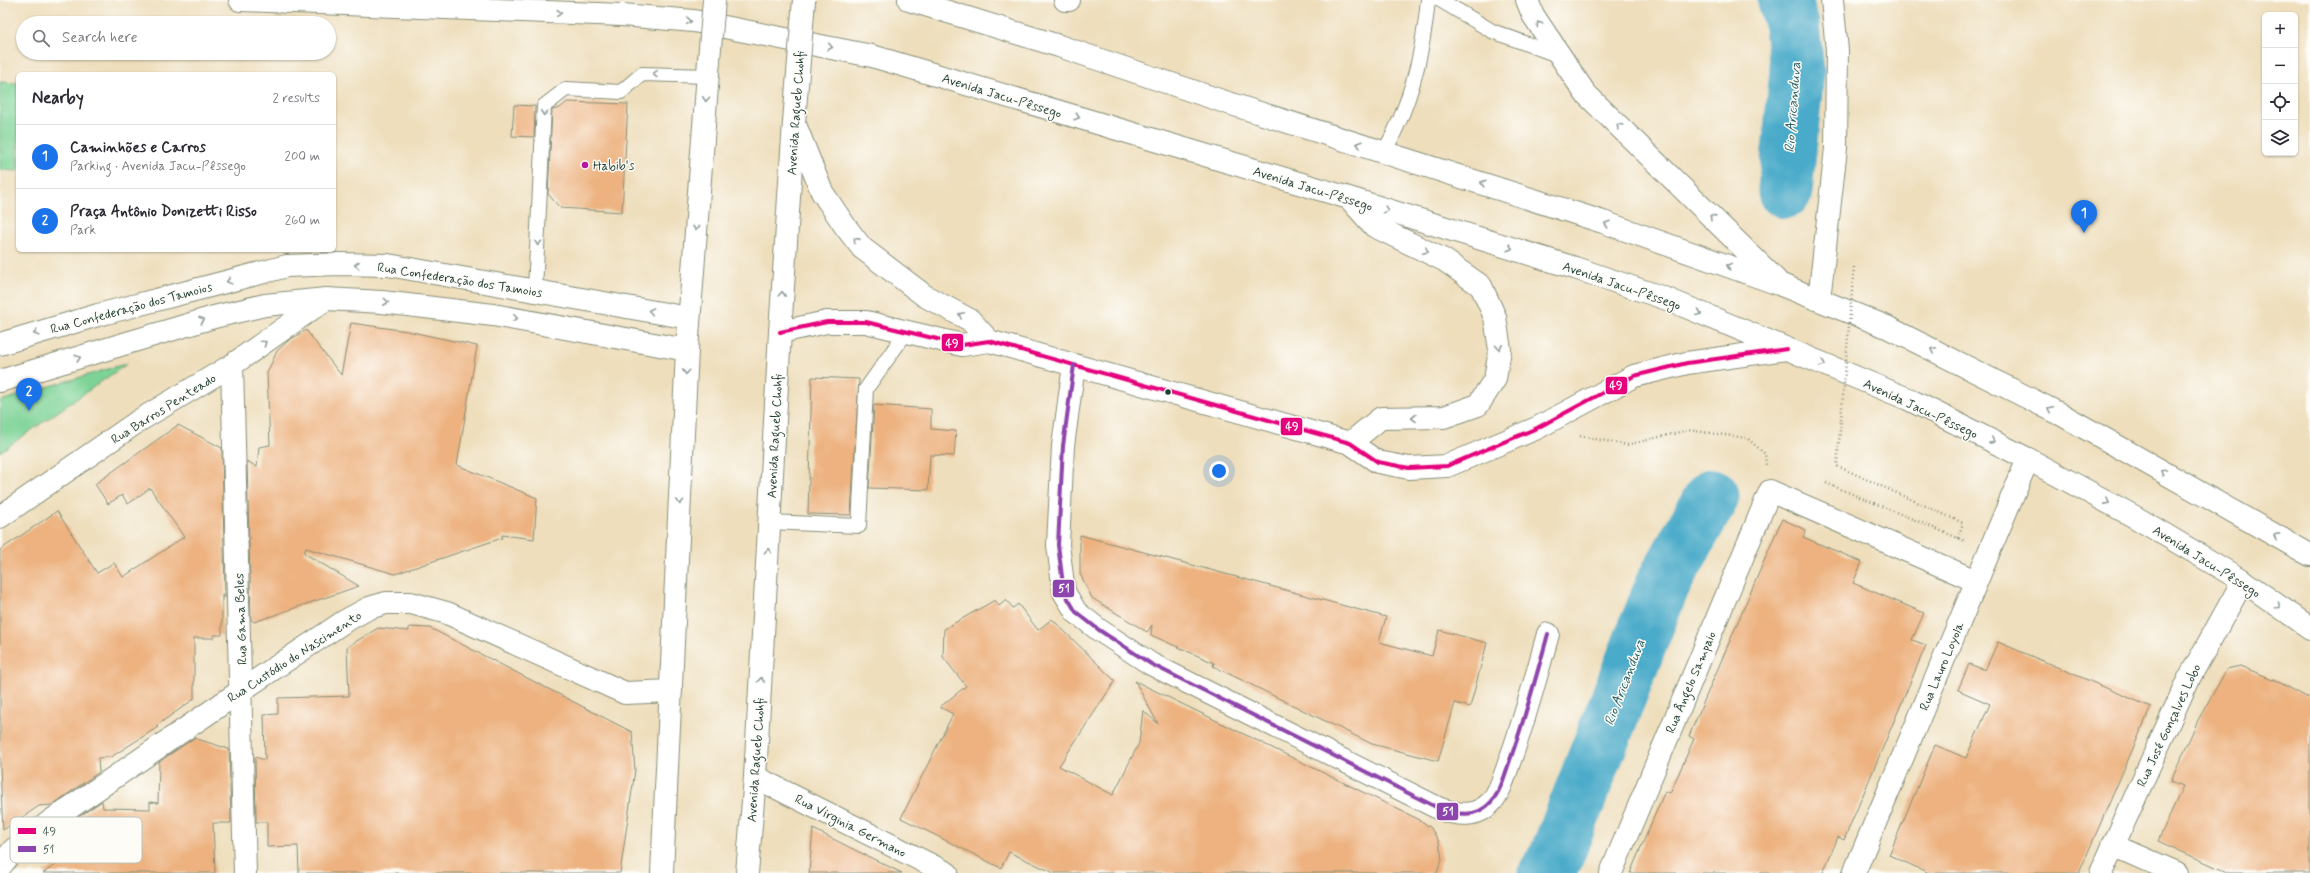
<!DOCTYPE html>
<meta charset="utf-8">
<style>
:root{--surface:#fff;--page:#f2f2f3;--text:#2b2b33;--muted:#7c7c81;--line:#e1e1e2;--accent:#1a73e8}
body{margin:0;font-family:Mynerve,sans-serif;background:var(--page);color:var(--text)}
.controls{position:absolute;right:12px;top:12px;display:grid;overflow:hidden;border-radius:6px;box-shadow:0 1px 3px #0004}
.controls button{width:36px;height:36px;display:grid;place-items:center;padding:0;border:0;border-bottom:1px solid var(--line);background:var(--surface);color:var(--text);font:20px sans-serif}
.you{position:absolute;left:1219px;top:471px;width:14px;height:14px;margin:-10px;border:3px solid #fff;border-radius:50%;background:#1a73e8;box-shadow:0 0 0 6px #1a73e833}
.badge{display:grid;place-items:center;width:26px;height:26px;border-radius:50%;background:var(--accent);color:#fff;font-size:13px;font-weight:700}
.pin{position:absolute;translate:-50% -33px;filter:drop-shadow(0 1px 2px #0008)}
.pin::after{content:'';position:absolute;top:21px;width:14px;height:12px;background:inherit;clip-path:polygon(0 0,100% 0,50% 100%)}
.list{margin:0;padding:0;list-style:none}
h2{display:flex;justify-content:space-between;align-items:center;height:52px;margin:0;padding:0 16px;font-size:17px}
h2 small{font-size:13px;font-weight:400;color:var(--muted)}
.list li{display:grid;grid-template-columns:26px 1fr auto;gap:12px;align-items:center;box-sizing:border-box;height:64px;padding:0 16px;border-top:1px solid var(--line)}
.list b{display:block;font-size:15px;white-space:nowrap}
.list p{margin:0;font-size:13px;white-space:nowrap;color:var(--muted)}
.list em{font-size:13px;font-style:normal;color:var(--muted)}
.icon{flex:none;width:22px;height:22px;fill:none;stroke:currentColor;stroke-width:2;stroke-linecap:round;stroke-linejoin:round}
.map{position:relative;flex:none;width:2310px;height:873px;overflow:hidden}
.search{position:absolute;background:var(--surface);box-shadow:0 1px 3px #0004;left:16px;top:16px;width:320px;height:44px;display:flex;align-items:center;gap:10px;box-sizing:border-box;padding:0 14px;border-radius:22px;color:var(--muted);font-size:15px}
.panel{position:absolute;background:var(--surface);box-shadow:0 1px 3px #0004;left:16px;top:72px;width:320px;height:180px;border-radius:6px}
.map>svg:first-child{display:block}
.green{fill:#7dd396;stroke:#4e8865}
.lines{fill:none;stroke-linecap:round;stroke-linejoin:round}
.river{stroke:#4aaac9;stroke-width:55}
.building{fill:#edb280}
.service-casing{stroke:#868e78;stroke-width:16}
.minor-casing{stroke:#868e78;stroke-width:24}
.secondary-casing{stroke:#868e78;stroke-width:24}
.primary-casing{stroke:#868e78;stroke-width:24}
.trunk-casing{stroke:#868e78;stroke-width:24}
.path{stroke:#868e78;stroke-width:2.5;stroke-dasharray:1 3;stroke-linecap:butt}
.service{stroke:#fff;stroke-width:14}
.minor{stroke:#fff;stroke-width:22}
.secondary{stroke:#fff;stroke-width:22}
.primary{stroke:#fff;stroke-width:22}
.trunk{stroke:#fff;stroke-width:22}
.primary-bridge-casing{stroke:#868e78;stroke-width:24;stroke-linecap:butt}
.path-bridge{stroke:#868e78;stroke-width:2.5;stroke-dasharray:1 3;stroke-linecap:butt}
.primary-bridge{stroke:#fff;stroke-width:22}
.bus-1-casing{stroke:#fdfcf7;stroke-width:7}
.bus-2-casing{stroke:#fdfcf7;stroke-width:7}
.bus-1{stroke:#e5007d;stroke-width:4}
.bus-2{stroke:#8e44ad;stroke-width:4}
.oneway{stroke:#8f9e9a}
.poi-dot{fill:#b5179e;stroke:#fdfcf7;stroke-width:1.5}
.bus-dot{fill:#1f3d34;stroke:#fdfcf7;stroke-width:1.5}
.labels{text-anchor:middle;stroke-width:3;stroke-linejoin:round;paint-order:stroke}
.street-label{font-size:13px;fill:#1f3d34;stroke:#fdfcf7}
.poi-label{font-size:13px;fill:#1f3d34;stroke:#fdfcf7;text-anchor:start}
.water-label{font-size:14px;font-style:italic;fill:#2e6368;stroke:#fdfcf7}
.key{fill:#fdfcf7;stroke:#bac3bc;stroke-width:1}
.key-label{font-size:11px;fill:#1f3d34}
.line-badge{stroke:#fdfcf7;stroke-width:1.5}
.badge-label{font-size:11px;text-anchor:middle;font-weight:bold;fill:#fff}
</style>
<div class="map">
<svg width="2310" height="873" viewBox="0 0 2310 873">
<rect width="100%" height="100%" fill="#fdfcf7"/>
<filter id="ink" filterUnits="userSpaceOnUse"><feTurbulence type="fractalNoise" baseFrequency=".025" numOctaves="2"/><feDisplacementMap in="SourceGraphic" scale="8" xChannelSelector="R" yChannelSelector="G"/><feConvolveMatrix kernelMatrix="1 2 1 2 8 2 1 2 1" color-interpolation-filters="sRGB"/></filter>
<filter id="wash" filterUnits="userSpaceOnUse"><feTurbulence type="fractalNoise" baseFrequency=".012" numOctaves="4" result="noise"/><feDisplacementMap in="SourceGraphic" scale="16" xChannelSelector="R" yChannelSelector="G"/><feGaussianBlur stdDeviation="0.9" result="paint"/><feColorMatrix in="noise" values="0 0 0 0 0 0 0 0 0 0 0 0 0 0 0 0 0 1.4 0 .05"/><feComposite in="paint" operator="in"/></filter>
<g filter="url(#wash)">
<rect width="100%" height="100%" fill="#eedebc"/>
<!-- green -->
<path class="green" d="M0,82L18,83V171L0,170Z
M128,363L0,452V401Z"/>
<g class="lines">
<!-- river -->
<path class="river" d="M1785,191L1797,71L1792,26L1785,0
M1546,873L1556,857L1663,584L1712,496"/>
</g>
<g id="blocks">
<!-- building -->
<path class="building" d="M567,102L628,104L622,212L560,208L548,194L552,110L560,108Z
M514,105L535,106L534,137L512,136Z
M351,323L407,331L477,346L457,465L537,498L534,539L502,535V538L395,574L306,548L304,553L359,586L254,622L251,620L247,461L257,467L259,447L270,445L267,373L277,351L288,341L306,330L341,375Z
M812,377L859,379L851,515L808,514Z
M874,405L931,409V429L956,431L954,456L930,455L928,490L869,488Z
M178,425L222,448L225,598L222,595V635H214V638H194V699L156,726L158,727L111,757L98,758L99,772L52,805L39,806L3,830L0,768V550L57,511L97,573L114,563L123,577L184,537L150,488L128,504L122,495L108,504L95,484Z
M1782,519L1806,530L1803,537L1862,562L1853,583L1924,613L1912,640L1926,645L1844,840L1838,837L1823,873H1630L1665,791L1670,793L1694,739L1689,736Z
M1080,535L1386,617L1379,642L1432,656L1439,630L1487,643L1470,707L1455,703L1438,761L1372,744L1213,666L1214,663L1151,635L1152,625L1147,632L1092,598L1080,574Z
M995,600L999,606L1006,600L1013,608L1018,604L1038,630L1052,619L1115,681L1059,766L1113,795L1139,743L1143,710L1158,724L1135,681L1420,820L1431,828L1439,842L1442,859L1437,873H1054L1009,852L1001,868L901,818L953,714L940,707L966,686L943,657L944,629Z
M409,627L430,628L632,732L635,770L620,873H299L298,846L267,847V822H256L255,757L265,760L264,715L278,714V698L349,696L347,647L378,628L409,631Z
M1998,642L2151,707L2079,873H1929L1889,855L1935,745L1966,758L1990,704L1958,690L1969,664L1985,670Z
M2240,666L2275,680L2310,699V873H2229L2158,841L2183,786L2171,781L2198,720L2227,669Z
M194,738L229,749L231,823H213L215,873H43L73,854L71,822L102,801L103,808L150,809V802L158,803L159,762Z
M813,829L857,851L902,873H809Z"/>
</g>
</g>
<g filter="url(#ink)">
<use href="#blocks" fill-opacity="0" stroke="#868e78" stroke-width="1"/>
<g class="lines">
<defs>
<path id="service" d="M1440,0L1492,31L1560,56
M1384,152C1411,105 1423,54 1428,0
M535,290L544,106L566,89L621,92L642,74L708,76
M769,522L859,526L866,389L907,331"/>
<path id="minor" d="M1819,300L1836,148L1837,50L1832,0
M232,365L245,873
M1074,365L1063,446L1058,545L1064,592L1076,612L1099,630L1151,664L1440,809C1458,815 1477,818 1491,802C1501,791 1505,774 1510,760C1525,719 1536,677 1548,634
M0,517L140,420L232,365L326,299
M755,777L947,873
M2113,845L2177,873
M0,867L13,850L52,820L242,690L345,621L369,608L386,603H411L447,613L625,693L671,691
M1611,873L1770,491L1976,581
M1854,873L2028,459
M2101,873L2188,680L2243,581"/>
<path id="secondary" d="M0,344L98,315L287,266L339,264L388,265L689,318
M0,381L214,317L265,305L326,299L382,302L493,315L687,350"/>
<path id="primary" d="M662,873L687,350L709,60
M747,873L755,777L780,332L794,122"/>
<path id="trunk" d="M240,0L622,15L694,21L872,56L1349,198L1575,268L1667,299L1908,399L2028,459L2135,517L2243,581L2310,628
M909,0L1059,46L1225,102L1603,222L1779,284L1887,327L2064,416L2310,555
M1065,0H1069
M1527,0L1533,15L1585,93L1776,280
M794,122L822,192L845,226L862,248L925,296L970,320L989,341
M1349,198L1374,226L1444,260L1481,286L1495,317L1500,350L1495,379L1478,405L1444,417L1381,418L1350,443
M780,332L827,322H866L962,345L989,341L1350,443L1378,462L1409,468L1447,466L1537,428L1634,376L1687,363L1786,349"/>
</defs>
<!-- service casing -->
<use href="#service" class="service-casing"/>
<!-- minor casing -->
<use href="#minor" class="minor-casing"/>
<!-- secondary casing -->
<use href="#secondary" class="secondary-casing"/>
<!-- primary casing -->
<use href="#primary" class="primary-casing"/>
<!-- trunk casing -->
<use href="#trunk" class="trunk-casing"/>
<!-- path -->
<path class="path" d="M1580,436L1627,445L1688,430L1747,438L1765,454L1766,465
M1826,483L1965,541
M1958,538L1963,523"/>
<!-- service -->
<use href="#service" class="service"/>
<!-- minor -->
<use href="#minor" class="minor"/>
<!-- secondary -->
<use href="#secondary" class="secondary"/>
<!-- primary -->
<use href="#primary" class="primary"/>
<!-- trunk -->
<use href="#trunk" class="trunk"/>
<defs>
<path id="primary-bridge" d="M709,60L714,0
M794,122L804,0"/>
</defs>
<!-- primary-bridge casing -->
<use href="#primary-bridge" class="primary-bridge-casing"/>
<!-- path-bridge -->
<path class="path-bridge" d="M1854,267L1837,466L1963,523"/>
<!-- primary-bridge -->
<use href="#primary-bridge" class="primary-bridge"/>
<defs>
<path id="bus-1" d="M780,332L827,322H866L962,345L989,341L1350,443L1378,462L1409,468L1447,466L1537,428L1634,376L1687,363L1787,349"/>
<path id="bus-2" d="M1074,365L1063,446L1058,545L1064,592L1076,612L1099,630L1151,664L1440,809C1458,815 1477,818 1491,802C1501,791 1505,774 1510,760C1525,719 1536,677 1548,634"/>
</defs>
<!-- bus-1 casing -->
<use href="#bus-1" class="bus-1-casing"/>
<!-- bus-2 casing -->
<use href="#bus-2" class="bus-2-casing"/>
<!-- bus-1 -->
<use href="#bus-1" class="bus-1"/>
<!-- bus-2 -->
<use href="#bus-2" class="bus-2"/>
</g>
<!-- one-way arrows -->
<defs><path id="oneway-chevron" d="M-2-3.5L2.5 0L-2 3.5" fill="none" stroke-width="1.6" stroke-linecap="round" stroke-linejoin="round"/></defs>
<g class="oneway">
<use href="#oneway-chevron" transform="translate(559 13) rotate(2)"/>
<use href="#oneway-chevron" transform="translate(689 21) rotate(5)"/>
<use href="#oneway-chevron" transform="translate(1539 24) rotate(-124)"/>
<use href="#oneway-chevron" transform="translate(830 47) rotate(12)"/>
<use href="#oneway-chevron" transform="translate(655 74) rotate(-178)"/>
<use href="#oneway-chevron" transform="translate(706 99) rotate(94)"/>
<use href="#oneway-chevron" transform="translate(544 113) rotate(94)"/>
<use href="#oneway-chevron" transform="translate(1077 117) rotate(17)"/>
<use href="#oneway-chevron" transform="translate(1619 126) rotate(-135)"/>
<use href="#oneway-chevron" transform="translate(1359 144) rotate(-163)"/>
<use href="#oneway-chevron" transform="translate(1483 183) rotate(-162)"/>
<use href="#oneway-chevron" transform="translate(1386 210) rotate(17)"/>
<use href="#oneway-chevron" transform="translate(1712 217) rotate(-136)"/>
<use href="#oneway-chevron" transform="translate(1607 224) rotate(-161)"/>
<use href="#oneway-chevron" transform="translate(696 228) rotate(94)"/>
<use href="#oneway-chevron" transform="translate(856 240) rotate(-129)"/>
<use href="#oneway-chevron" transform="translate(538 243) rotate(93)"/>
<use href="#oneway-chevron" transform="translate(1510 248) rotate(17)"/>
<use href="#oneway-chevron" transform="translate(1426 251) rotate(26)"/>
<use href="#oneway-chevron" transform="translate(357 265) rotate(-178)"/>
<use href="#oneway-chevron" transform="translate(1729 266) rotate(-161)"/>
<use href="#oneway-chevron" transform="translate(229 281) rotate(165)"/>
<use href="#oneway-chevron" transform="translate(782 294) rotate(-86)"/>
<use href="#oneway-chevron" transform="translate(386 302) rotate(6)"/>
<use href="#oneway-chevron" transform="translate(651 311) rotate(-170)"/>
<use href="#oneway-chevron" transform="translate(1699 313) rotate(22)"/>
<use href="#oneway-chevron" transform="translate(961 315) rotate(-153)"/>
<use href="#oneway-chevron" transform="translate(515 318) rotate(10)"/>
<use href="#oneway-chevron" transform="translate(202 320) rotate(-17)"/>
<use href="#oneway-chevron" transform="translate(36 333) rotate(163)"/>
<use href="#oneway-chevron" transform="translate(264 343) rotate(-35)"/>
<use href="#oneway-chevron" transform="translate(1499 347) rotate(86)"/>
<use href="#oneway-chevron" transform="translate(1933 350) rotate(-153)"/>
<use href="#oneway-chevron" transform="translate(78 358) rotate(-17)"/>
<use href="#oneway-chevron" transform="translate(1823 364) rotate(23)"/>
<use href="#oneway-chevron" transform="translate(686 372) rotate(93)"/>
<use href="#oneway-chevron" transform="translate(2050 409) rotate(-153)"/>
<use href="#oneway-chevron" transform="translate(1414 418) rotate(180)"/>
<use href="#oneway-chevron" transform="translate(1992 441) rotate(27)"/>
<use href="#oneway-chevron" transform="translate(2163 472) rotate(-150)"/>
<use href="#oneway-chevron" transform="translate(680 502) rotate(93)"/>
<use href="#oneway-chevron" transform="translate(2107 502) rotate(28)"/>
<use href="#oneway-chevron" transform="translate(2276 536) rotate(-151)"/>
<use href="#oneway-chevron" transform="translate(768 551) rotate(-87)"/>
<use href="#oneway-chevron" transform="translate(2278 606) rotate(35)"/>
<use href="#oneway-chevron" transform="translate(761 680) rotate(-87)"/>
</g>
</g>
<!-- markers -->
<circle class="poi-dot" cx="585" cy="165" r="4"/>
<circle class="bus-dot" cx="1168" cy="392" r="3.5"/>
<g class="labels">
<!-- street labels -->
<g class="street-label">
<text transform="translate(1002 95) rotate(17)" y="5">Avenida Jacu-Pêssego</text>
<text transform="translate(795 113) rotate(-86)" y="5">Avenida Ragueb Chohfi</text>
<text transform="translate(1313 188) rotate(17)" y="5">Avenida Jacu-Pêssego</text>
<text transform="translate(460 279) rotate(9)" y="5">Rua Confederação dos Tamoios</text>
<text transform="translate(1622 285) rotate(19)" y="5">Avenida Jacu-Pêssego</text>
<text transform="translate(131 307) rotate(-15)" y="5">Rua Confederação dos Tamoios</text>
<text transform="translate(163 408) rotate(-32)" y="5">Rua Barros Penteado</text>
<text transform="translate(1921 408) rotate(25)" y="5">Avenida Jacu-Pêssego</text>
<text transform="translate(774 436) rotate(-87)" y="5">Avenida Ragueb Chohfi</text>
<text transform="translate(2207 561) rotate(32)" y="5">Avenida Jacu-Pêssego</text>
<text transform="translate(240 619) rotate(-92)" y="5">Rua Gama Beles</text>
<text transform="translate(294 656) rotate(-33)" y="5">Rua Custódio do Nascimento</text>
<text transform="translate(1941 666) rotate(-67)" y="5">Rua Lauro Loyola</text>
<text transform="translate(1690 682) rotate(-67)" y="5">Rua Ângelo Sampaio</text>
<text transform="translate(2168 725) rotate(-65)" y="5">Rua José Gonçalves Lobo</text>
<text transform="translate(755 760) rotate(-86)" y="5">Avenida Ragueb Chohfi</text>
<text transform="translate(851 825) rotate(27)" y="5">Rua Virginia Germano</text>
</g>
<!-- poi labels -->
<g class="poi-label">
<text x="593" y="170">Habib's</text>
</g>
<!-- water labels -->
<g class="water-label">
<text transform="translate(1792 107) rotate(-86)" y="5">Rio Aricanduva</text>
<text transform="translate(1624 682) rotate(-69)" y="5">Rio Aricanduva</text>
</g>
</g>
<!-- legend -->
<rect x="10" y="817" width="132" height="46" rx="6" class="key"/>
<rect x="18" y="828" width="18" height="6" fill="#e5007d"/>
<rect x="18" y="846" width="18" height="6" fill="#8e44ad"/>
<g class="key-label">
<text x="43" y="835">49</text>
<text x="43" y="853">51</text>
</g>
<g class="line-badge">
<rect x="941" y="333" width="23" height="19" rx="4" fill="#e5007d"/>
<rect x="1605" y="376" width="23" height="19" rx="4" fill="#e5007d"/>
<rect x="1280" y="417" width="23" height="19" rx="4" fill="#e5007d"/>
<rect x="1052" y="579" width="23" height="19" rx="4" fill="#8e44ad"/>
<rect x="1436" y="802" width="23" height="19" rx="4" fill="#8e44ad"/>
</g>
<g class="badge-label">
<text x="952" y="347">49</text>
<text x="1616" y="389">49</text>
<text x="1292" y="430">49</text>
<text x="1064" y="592">51</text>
<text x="1448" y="815">51</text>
</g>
</svg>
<div class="controls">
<button>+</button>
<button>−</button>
<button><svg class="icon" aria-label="locate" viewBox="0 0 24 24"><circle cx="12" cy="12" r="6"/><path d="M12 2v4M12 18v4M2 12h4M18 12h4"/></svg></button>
<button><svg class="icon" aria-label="layers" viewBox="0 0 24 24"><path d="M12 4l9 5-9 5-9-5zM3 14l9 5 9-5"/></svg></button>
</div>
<div class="you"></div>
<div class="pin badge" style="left:2084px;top:233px">1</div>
<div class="pin badge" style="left:29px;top:411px">2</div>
<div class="search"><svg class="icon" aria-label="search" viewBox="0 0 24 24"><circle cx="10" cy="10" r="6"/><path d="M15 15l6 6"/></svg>Search here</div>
<section class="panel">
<h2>Nearby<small>2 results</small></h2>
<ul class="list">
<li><span class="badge">1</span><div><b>Caminhões e Carros</b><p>Parking · Avenida Jacu-Pêssego</p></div><em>200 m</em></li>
<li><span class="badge">2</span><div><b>Praça Antônio Donizetti Risso</b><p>Park</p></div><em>260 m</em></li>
</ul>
</section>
</div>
